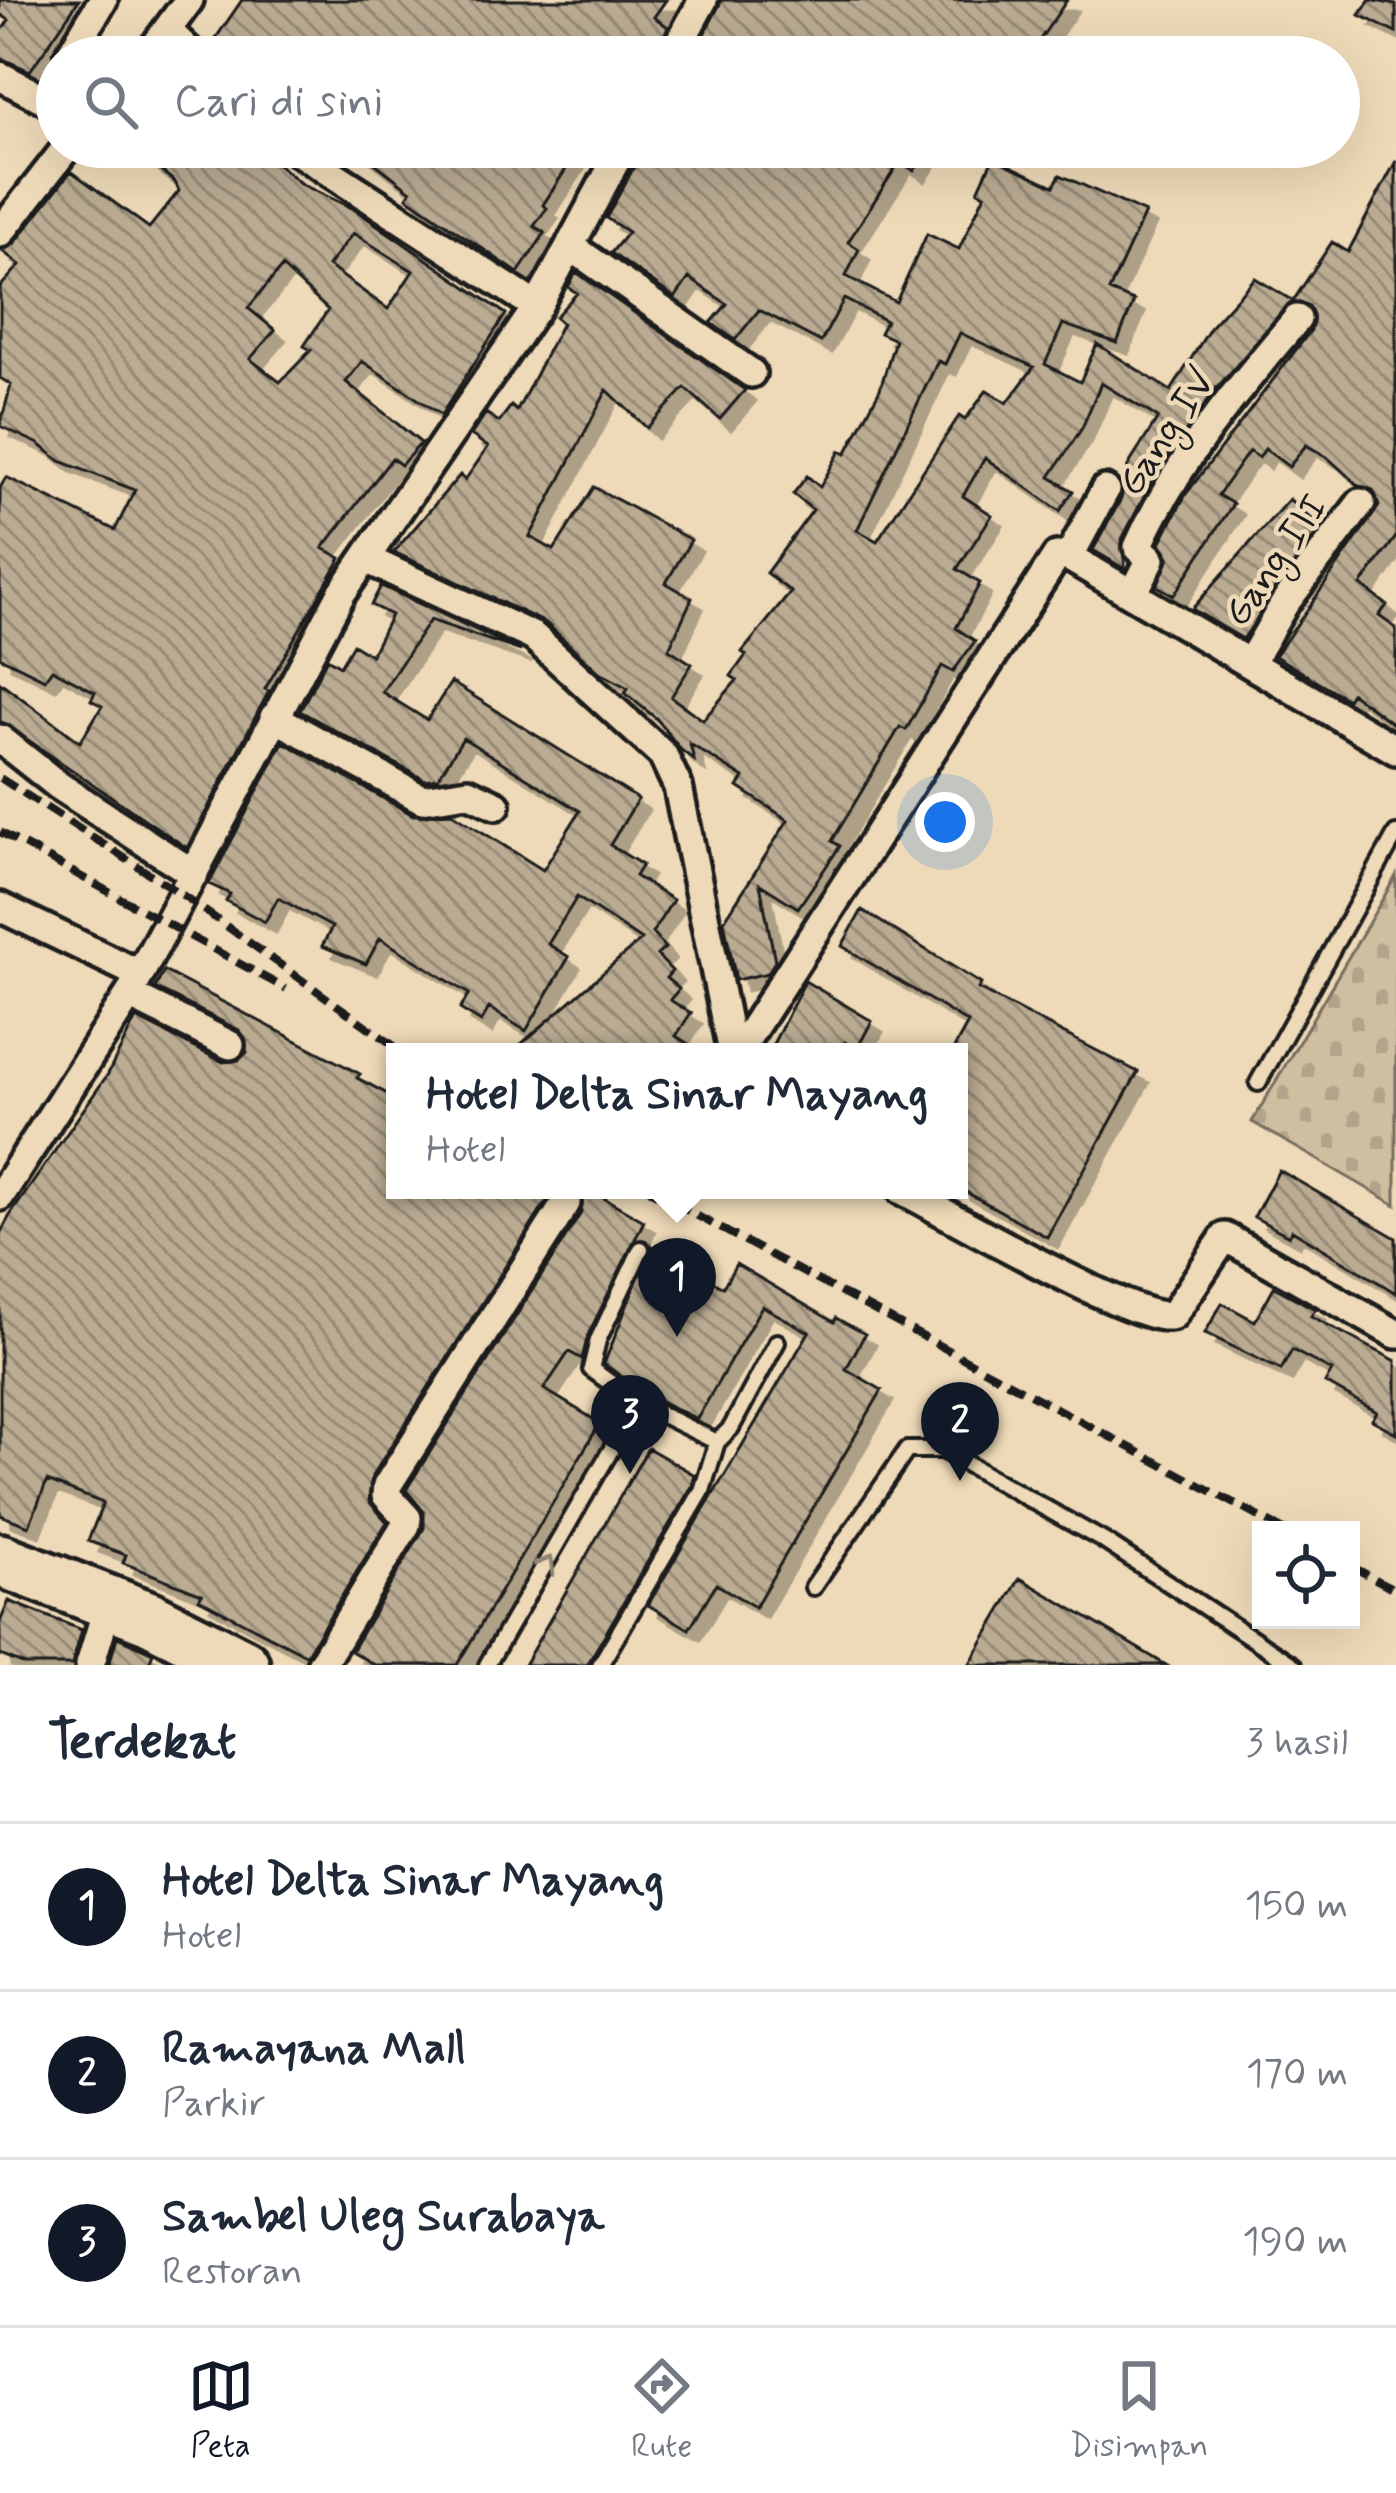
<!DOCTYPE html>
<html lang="id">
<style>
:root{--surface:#fff;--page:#f6f6f7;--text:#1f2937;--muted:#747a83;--line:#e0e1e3;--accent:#111827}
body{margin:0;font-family:Mynerve,sans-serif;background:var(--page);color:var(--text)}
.controls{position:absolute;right:36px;bottom:36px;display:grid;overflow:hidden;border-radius:0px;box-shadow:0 12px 48px #0002}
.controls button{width:108px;height:108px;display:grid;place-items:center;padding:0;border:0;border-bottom:3px solid var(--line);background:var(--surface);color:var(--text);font:60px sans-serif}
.you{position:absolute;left:945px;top:822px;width:42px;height:42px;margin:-30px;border:9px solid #fff;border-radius:50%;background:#1a73e8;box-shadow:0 0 0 18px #1a73e833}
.badge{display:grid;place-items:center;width:78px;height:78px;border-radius:50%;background:var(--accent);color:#fff;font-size:39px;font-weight:700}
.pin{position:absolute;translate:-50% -99px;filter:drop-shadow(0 3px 6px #0008)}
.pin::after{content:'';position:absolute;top:63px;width:42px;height:36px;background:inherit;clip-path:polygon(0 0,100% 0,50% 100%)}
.popup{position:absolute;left:386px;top:1043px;width:582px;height:156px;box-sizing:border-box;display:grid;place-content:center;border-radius:0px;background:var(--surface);filter:drop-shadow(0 3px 9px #0005);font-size:39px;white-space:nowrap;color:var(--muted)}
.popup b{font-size:45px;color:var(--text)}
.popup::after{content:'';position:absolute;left:50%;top:100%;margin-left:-24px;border:24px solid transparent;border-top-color:var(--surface)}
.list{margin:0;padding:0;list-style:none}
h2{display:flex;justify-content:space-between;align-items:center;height:156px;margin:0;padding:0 48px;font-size:51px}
h2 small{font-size:39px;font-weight:400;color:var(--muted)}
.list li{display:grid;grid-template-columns:78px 1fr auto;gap:36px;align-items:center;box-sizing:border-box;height:168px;padding:0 48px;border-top:3px solid var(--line)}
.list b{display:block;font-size:45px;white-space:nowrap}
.list p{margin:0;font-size:39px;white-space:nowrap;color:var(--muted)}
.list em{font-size:39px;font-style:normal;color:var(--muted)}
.icon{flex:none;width:66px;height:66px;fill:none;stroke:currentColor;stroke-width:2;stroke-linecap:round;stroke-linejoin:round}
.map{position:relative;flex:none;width:1396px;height:1665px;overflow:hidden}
.search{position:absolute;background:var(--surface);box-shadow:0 12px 48px #0002;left:36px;right:36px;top:36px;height:132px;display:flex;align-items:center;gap:30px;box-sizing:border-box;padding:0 42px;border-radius:66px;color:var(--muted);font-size:45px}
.sheet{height:660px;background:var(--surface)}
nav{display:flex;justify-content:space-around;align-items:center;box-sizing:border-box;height:168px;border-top:3px solid var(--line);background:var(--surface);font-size:33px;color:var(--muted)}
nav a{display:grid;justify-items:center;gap:6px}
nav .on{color:var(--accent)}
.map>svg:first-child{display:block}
.cemetery{fill:url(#cemetery-stones);stroke:#766d5e;stroke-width:3}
.building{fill:url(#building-back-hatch);stroke:#1c1c1c;stroke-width:3;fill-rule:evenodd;filter:url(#shadow)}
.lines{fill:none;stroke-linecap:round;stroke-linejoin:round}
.lane-casing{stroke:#1c1c1c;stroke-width:22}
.street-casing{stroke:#1c1c1c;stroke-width:36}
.highway-casing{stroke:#1c1c1c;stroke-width:60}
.lane{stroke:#eedab8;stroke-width:14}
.street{stroke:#eedab8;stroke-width:27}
.highway{stroke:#eedab8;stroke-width:51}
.rail{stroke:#1c1c1c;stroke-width:8;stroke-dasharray:18 9;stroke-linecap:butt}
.oneway{stroke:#908472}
.labels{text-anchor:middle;stroke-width:9;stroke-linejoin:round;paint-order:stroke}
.street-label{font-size:39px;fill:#1c1c1c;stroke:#eedab8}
</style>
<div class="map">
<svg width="1396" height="1665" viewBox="0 0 1396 1665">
<defs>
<pattern id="cemetery-stones" width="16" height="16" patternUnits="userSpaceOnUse" patternTransform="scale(3)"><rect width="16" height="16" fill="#d0bea1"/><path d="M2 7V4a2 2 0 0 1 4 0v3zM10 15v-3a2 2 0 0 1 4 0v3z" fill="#b2a38a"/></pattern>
<pattern id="building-back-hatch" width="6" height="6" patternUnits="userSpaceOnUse" patternTransform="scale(3)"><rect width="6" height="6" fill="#baab92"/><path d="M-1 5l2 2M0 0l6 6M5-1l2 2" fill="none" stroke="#968a76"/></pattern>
<filter id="shadow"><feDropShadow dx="11" dy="11" stdDeviation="0" flood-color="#0004"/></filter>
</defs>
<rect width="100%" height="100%" fill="#eedab8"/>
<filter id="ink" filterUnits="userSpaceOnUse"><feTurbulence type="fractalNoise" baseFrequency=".00833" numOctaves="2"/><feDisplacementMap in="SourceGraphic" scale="24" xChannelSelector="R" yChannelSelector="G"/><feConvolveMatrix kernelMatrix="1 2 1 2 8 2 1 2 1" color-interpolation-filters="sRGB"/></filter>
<g filter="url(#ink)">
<!-- cemetery -->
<path class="cemetery" d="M1396,876V1205L1252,1122Z"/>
<!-- building -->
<path class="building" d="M0,0H79L30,71L0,58V33L9,20L0,14Z
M242,0H666L654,17L668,27L654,57L613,33L593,57H345L334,50L329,57H243L216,38Z
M722,0H1067L1028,57H692Z
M1370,0L1396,5V33L1360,15Z
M131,147H177L187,155L195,147H258L301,184L354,209L506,314L441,415L362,361L346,382L421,443L401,465L392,458L323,548L341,558L265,689L269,691L187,848L0,721V682L80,742L102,706L91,700L95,692L52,669L45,679L0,657V488L6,477L115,530L135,490L60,461L39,444L0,426L11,385L0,378V287L20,265L2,251L14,244L71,171L149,228L179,191L175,182ZM353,233L413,271L388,309L328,266ZM282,267L328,310L304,346L311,350L280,382L250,359L275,330L248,308Z
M354,147H565L575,155L543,205L547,208L534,226L545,233L518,273L407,197L411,191Z
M645,147H930L914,171L900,161L848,242L859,249L846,276L896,302L927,234L959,249L985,194L978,191L993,158L1054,186L1060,175L1145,213L1109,291L1134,301L1117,343L1063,324L1045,364L1080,382L1097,344L1171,391L1212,325L1255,278L1293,301L1332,242L1348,252L1396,161V537L1361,585L1387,605L1379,616L1396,628V726L1351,693L1347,699L1275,656L1379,506L1373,490L1359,486L1327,457L1306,445L1289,467L1265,449L1259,458L1249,451L1218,495L1233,504L1174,595L1157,586L1169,557L1160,543L1186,494L1311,330L1309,306L1292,302L1216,389L1155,476L1122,539L1125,569L1093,550L1121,499L1128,466L1158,418L1101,383L1082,428L1050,477L1073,491L1060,511L985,458L963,496L992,515L957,569L980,583L956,628L975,641L953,672L942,666L906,730L900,727L832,841L840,846L798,908L760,884L775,961L768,973L736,980L724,921L788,820L738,787L744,778L690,744L694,760L681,750L657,719L625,693L628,688L599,672L546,623L394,552L460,475L465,480L488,447L471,435L486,413L499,422L511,406L517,411L562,323L555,317L577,293L568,287L576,272L745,390L720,419L685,388L647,428L607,390L530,537L554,550L594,487L691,540L666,583L692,598L669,649L692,664L671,697L703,720L737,680L731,676L746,655L742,652L791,592L766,573L813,510L793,494L807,476L820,487L840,451L846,454L880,389L895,340L880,333L886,321L844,299L821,342L759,310L735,340L711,323L727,304L689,278L675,298L611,253L628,232L606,218ZM960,333L1034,367L1007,403L987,390L965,420L959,416L877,541L857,530L938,361L945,364Z
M1289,499L1321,527L1243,639L1192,609Z
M381,586L521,651L430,620L382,692L427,720L451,682L638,799L610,845L642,865L635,876L673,900L652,933L665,948L657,955L672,971L666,978L679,989L670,1000L691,1013L676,1036L701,1052H532L520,1045L641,940L577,897L548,944L569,957L526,1031L489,1008L481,1022L460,1009L469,994L380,938L366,964L322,946L332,927L278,898L265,922L226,901L230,894L209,884L283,742L413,815L452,813L543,870L580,811L463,738L438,778L425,780L300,711L327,658L340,666L353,644L371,655L391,615L371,605Z
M862,910L981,984L978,989L1138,1072L1047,1237L959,1188V1052H952L968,1023L842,946Z
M164,971L360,1074L357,1078L395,1098V1190H554L372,1476L369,1501L387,1522L306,1655L199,1599L202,1594L123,1563L126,1555L88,1541L103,1503L47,1481L29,1526L0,1515V1234L9,1217L108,1074L136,1018L223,1062L239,1060L247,1052L239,1030L155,988Z
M805,981L872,1021L857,1049L845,1042L840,1052H769Z
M1279,1170L1396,1238V1293L1292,1230L1289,1236L1254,1217Z
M578,1190H590L644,1221L588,1335L582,1359L569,1352L544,1389L600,1423L457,1665H375L351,1651L424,1528V1512L406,1490L581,1213Z
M651,1245L723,1287L736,1264L834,1322L836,1318L865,1334L846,1369L882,1390L755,1607L716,1584L689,1629L648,1605L809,1332L762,1306L697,1419L644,1393L604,1364Z
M1274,1287L1315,1309L1311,1316L1396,1361V1433L1372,1420L1377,1412L1325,1383L1332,1371L1292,1350L1281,1370L1205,1333L1222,1303L1255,1321Z
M648,1448L695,1475L692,1486L587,1665H524Z
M1020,1578L1166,1665H969Z
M9,1601L82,1630L72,1665H25L0,1655V1622Z
M117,1637L153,1653L148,1665H109Z"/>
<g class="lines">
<defs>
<path id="lane" d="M1258,1083L1396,834
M641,1249L598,1340L591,1369L638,1403L717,1442
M813,1587L907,1450H942L1104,1541L1293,1665
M487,1665L638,1403
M600,1665L702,1491L717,1442L731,1428L777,1342"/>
<path id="street" d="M170,33L195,57
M69,57L103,0
M147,57L189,0
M672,57L703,0
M0,76L57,106
M291,147L537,307
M0,233L67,147
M570,246L751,373
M1069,557L1105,490
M366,559L534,637L663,755L678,787L732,1052
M1134,592L1151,559L1138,547C1176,461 1236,391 1297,319
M1251,661L1285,603L1361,503
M274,717L422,799L468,792L496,805
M0,739L59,786L194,874
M0,907L139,974
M129,995L230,1045
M738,1052L1057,556L1069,557L1396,750
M902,1190C941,1210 1147,1329 1173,1315L1225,1237L1396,1334
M0,1196L129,995L341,594L537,307L623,147
M90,1665L109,1602
M321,1665L406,1525L407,1518L386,1495L387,1486L566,1203"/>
<path id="highway" d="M0,1560L150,1618L243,1665"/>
</defs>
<!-- lane casing -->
<use href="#lane" class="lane-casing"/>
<!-- street casing -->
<use href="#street" class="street-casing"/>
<!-- highway casing -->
<use href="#highway" class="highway-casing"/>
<!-- lane -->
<use href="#lane" class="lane"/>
<!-- street -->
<use href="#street" class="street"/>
<!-- highway -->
<use href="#highway" class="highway"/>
<!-- rail -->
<path class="rail" d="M0,778L184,896L403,1052
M0,832L286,989
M649,1190L1284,1530
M1351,1566L1396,1590"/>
</g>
<!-- one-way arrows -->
<defs><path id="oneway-chevron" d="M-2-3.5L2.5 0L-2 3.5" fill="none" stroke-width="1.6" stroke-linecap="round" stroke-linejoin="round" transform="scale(3)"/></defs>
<use class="oneway" href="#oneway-chevron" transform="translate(547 1564) rotate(-59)"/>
</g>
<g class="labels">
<!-- street labels -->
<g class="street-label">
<text transform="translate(1165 431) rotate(-56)" y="14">Gang IV</text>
<text transform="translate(1274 559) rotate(-55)" y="14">Gang III</text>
</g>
</g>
</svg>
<div class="controls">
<button><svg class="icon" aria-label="locate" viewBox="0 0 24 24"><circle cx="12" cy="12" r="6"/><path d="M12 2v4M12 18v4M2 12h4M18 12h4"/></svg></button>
</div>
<div class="you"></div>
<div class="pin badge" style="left:677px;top:1337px">1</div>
<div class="popup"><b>Hotel Delta Sinar Mayang</b>Hotel</div>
<div class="pin badge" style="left:960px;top:1481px">2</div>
<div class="pin badge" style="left:630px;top:1474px">3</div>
<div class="search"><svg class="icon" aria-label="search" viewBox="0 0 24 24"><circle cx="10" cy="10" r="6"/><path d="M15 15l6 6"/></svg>Cari di sini</div>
</div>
<section class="sheet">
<h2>Terdekat<small>3 hasil</small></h2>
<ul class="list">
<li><span class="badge">1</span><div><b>Hotel Delta Sinar Mayang</b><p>Hotel</p></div><em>150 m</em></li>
<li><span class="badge">2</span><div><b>Ramayana Mall</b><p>Parkir</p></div><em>170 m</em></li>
<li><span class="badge">3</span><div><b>Sambel Uleg Surabaya</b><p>Restoran</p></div><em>190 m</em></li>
</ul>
</section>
<nav>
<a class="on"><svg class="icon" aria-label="map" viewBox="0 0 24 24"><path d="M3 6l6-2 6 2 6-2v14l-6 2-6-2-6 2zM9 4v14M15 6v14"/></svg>Peta</a>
<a><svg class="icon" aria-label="directions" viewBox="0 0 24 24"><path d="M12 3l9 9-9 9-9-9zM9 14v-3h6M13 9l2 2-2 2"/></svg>Rute</a>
<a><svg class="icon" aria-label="saved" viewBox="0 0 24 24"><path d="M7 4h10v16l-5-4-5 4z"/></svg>Disimpan</a>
</nav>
